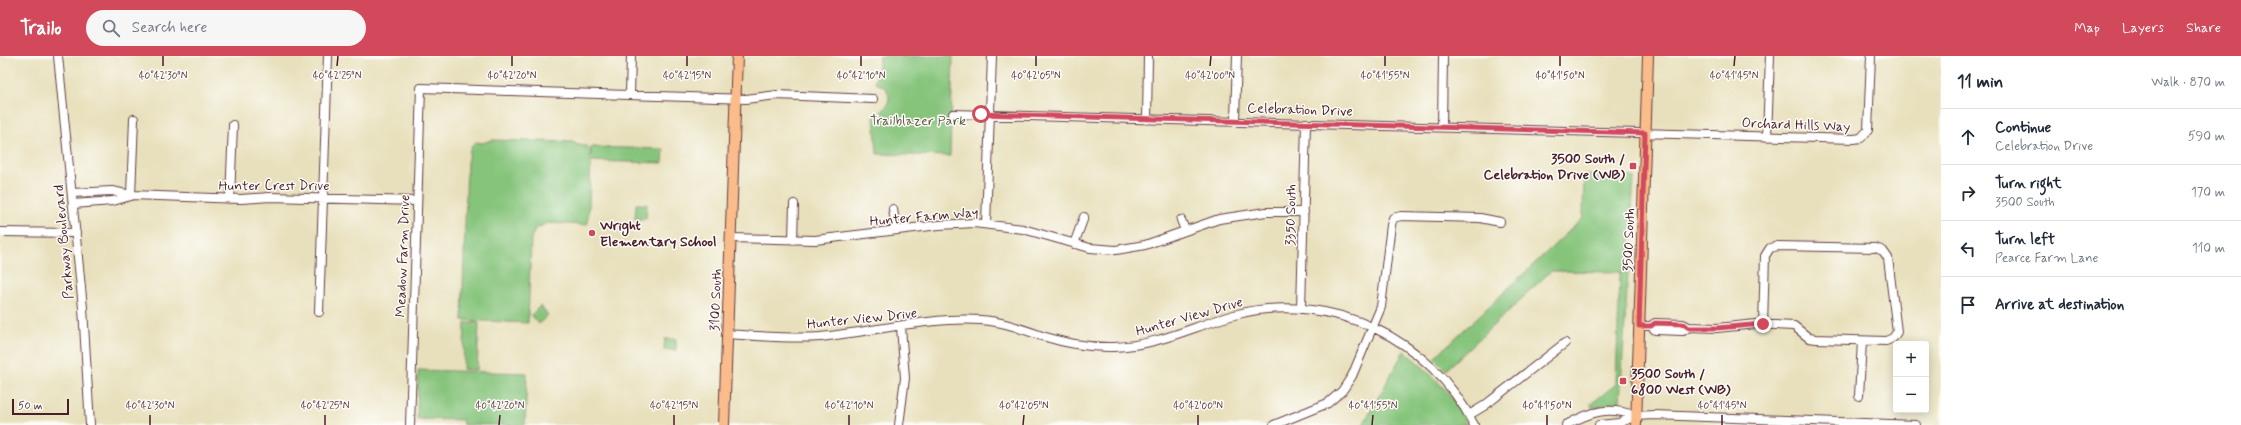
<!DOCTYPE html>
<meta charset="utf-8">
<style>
:root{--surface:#fff;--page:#f6f6f7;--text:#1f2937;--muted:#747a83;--line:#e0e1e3;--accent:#d1495b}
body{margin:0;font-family:Mynerve,sans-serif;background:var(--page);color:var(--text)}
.controls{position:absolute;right:12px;bottom:12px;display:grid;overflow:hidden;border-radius:4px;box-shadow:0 2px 10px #0003}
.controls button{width:36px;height:36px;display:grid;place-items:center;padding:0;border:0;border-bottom:1px solid var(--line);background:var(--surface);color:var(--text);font:20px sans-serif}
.scale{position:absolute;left:12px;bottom:10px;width:57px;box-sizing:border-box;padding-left:4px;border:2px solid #4a1f2b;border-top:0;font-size:11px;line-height:14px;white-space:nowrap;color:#4a1f2b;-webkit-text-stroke:3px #fdfcf7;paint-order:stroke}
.stop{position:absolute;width:12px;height:12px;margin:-9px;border:3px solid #d1495b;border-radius:50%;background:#fff}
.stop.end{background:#d1495b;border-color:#fff;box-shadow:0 1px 4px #0008}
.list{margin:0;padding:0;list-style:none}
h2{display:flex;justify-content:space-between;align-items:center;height:52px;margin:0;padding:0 16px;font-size:17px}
h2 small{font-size:13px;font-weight:400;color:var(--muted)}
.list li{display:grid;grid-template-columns:26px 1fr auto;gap:12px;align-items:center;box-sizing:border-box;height:56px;padding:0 16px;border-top:1px solid var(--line)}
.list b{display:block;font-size:15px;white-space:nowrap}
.list p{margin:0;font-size:13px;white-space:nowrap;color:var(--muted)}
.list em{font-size:13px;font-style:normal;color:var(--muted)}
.icon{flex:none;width:22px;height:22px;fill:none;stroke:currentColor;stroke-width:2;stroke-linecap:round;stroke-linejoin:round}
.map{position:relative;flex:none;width:1941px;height:369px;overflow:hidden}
header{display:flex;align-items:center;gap:24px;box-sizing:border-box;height:56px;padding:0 20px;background:var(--accent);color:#fff}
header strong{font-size:19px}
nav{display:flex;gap:22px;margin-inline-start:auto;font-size:14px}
.search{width:280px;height:36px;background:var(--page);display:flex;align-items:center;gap:10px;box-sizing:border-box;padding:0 14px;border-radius:22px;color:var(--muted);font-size:15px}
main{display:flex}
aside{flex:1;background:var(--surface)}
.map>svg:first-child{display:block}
.green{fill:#86c47b;stroke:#687253}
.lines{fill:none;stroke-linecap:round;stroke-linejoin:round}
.minor-casing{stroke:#623c41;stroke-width:10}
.major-casing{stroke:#623c41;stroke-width:12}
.minor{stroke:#fff;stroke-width:8}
.major{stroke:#f9bc8a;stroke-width:10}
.route{stroke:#d1495b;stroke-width:5}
.ticks{fill:none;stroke:#4a1f2b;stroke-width:1.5}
.poi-dot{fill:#d1495b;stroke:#fdfcf7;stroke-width:1.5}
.labels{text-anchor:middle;stroke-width:3;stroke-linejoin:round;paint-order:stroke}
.street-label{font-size:14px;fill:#4a1f2b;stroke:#fdfcf7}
.park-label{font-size:14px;fill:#5f5947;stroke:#fdfcf7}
.poi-label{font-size:14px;font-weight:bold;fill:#4a1f2b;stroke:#fdfcf7;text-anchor:start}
.ticks-label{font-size:10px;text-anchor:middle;fill:#4a1f2b;stroke:#fdfcf7;stroke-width:3;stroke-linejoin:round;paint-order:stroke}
</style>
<header>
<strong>Trailo</strong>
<div class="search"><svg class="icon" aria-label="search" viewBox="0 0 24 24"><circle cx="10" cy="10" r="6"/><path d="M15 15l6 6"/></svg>Search here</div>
<nav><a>Map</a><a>Layers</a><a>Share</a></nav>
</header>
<main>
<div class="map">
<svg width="1941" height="369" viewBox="0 0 1941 369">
<rect width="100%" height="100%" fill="#fdfcf7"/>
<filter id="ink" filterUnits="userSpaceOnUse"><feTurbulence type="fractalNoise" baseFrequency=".025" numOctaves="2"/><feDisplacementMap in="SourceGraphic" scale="8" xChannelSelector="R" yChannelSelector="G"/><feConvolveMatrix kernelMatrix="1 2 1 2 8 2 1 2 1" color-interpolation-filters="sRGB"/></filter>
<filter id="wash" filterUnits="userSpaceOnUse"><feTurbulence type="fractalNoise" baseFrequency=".012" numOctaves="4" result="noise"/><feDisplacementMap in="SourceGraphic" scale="16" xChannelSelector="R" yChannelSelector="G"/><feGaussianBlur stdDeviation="0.9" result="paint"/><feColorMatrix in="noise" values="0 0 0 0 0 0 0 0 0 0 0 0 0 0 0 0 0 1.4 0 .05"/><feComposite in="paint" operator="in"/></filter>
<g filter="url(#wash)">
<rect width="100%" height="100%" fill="#e8e0bc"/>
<!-- green -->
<path class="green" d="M880,0H953L950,100L877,98L874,60C891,54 896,32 875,27Z
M491,84L572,86L578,89L586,90L591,94V102V91L664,93L663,107L591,105L588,167L585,169L547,167L535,173L531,182L528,267L462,264L467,106L471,91L476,86L483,87Z
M1584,119L1634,121L1620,345L1592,352L1591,348L1616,328L1620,216L1551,215L1446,314L1434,302L1583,162Z
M636,148H647L646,163H635Z
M540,250L548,259L539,268L531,259Z
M465,267H479L477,314L463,313Z
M665,283H676V294H664Z
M1404,295C1429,316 1455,338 1466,369H1363Z
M418,314L527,317L525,369H463V364L417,363Z"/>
</g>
<g filter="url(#ink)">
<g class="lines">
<defs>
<path id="minor" d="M58,0L83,252L90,369
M630,39L631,0
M953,58L1854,83L1861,82L1868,74L1871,0
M1147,64L1148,0
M1235,64L1237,0
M1442,71L1443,0
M1767,81L1770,0
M72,137L112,135L131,139L241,143L270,141L417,145
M131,139L134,63
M230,143L233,69
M73,148L113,145L131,140
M893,153L896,174
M1181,164L1185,174
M986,168L992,0
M0,176L76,177
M731,182L815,184L939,169L974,167L1023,173L1090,192L1116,194L1145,189L1219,163L1266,156H1304
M793,184L794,148
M1074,188L1084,161
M1301,253L1306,67
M319,256L328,0
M1639,270H1651L1655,267L1683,268L1689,271L1717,272L1756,268L1794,270L1809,282L1816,283L1886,285L1893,282L1897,276L1888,202L1883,195L1876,192L1778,190L1770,192L1765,200L1763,269
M1651,270L1655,274L1683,275L1689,271
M727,278C758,280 790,283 820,281C871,276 929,261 980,264C1002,265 1022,273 1042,280C1065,287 1089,292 1114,291C1158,290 1195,269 1238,258C1331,235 1431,282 1474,369
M1859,340L1862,285
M1469,359L1484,350L1565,287
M410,369L421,32L746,43L777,39L873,43
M899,369L905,322L901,271
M1274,369L1328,347L1342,335L1352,320L1381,251L1391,169L1393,162L1401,160L1480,162L1500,166
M1566,369C1592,355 1609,350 1636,360
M1599,369L1619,367L1636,360L1654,359L1916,369"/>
<path id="major" d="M724,369L737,0
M1636,369L1648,0"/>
</defs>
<!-- minor casing -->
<use href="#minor" class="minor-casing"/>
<!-- major casing -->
<use href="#major" class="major-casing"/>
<!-- minor -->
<use href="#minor" class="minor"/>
<!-- major -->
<use href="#major" class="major"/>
</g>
</g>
<g class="lines" filter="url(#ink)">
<!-- route -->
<path class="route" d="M981,58L1645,77L1639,270H1651L1655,267L1683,268L1689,272H1717L1763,268"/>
</g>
<!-- ticks -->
<path class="ticks" d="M163,10V0M337,10L338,0M512,10V0M687,10V0M861,10V0M1036,10V0M1210,10L1211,0M1385,10V0M1560,10V0M1734,10L1735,0M150,369V359M325,369V359M499,369L500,359M674,369V359M849,369V359M1023,369L1024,359M1198,369V359M1372,369L1373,359M1547,369V359M1722,369V359"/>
<!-- markers -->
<g class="poi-dot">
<rect x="1629" y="106" width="8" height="8" rx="2"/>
<circle cx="592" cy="177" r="4"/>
<rect x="1619" y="321" width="8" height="8" rx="2"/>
</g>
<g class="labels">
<!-- street labels -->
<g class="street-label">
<text transform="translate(1300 53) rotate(2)" y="5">Celebration Drive</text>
<text transform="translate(1796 68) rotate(2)" y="5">Orchard Hills Way</text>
<text x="274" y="134">Hunter Crest Drive</text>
<text transform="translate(1290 159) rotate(-89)" y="5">3350 South</text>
<text transform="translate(924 160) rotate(-5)" y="5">Hunter Farm Way</text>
<text transform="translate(1628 184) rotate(-88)" y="5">3500 South</text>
<text transform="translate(63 186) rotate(-95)" y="5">Parkway Boulevard</text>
<text transform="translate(402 200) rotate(-88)" y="5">Meadow Farm Drive</text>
<text transform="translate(715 244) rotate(-88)" y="5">3100 South</text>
<text transform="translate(1189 260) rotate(-16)" y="5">Hunter View Drive</text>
<text transform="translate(862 262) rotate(-6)" y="5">Hunter View Drive</text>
</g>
<!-- park labels -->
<g class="park-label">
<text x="918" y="69">Trailblazer Park</text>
</g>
<!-- poi labels -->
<g class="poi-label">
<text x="1625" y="107" text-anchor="end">3500 South /<tspan x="1625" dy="16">Celebration Drive (WB)</tspan></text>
<text x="600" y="174">Wright<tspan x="600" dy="16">Elementary School</tspan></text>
<text x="1631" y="322">3500 South /<tspan x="1631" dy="16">6800 West (WB)</tspan></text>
</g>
</g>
<g class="ticks-label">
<text x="163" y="23">40°42'30"N</text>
<text x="337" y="23">40°42'25"N</text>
<text x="512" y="23">40°42'20"N</text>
<text x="687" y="23">40°42'15"N</text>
<text x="861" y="23">40°42'10"N</text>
<text x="1036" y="23">40°42'05"N</text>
<text x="1210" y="23">40°42'00"N</text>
<text x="1385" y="23">40°41'55"N</text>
<text x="1560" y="23">40°41'50"N</text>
<text x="1734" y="23">40°41'45"N</text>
<text x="150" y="353">40°42'30"N</text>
<text x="325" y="353">40°42'25"N</text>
<text x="500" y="353">40°42'20"N</text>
<text x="674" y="353">40°42'15"N</text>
<text x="849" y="353">40°42'10"N</text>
<text x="1024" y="353">40°42'05"N</text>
<text x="1198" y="353">40°42'00"N</text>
<text x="1373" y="353">40°41'55"N</text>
<text x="1547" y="353">40°41'50"N</text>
<text x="1722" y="353">40°41'45"N</text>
</g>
</svg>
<div class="controls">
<button>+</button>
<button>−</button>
</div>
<div class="scale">50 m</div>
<div class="stop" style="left:981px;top:58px"></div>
<div class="stop end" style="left:1763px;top:268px"></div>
</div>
<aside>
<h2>11 min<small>Walk · 870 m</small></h2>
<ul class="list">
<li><svg class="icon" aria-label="ahead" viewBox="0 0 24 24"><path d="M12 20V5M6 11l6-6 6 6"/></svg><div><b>Continue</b><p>Celebration Drive</p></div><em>590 m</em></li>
<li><svg class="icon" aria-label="right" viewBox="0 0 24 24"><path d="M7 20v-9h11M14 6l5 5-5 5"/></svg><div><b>Turn right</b><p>3500 South</p></div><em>170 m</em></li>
<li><svg class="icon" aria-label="left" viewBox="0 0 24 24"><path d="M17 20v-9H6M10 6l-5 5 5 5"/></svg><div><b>Turn left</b><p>Pearce Farm Lane</p></div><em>110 m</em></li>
<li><svg class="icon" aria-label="arrive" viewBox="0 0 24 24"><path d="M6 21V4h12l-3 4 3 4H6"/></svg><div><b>Arrive at destination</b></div></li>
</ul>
</aside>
</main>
